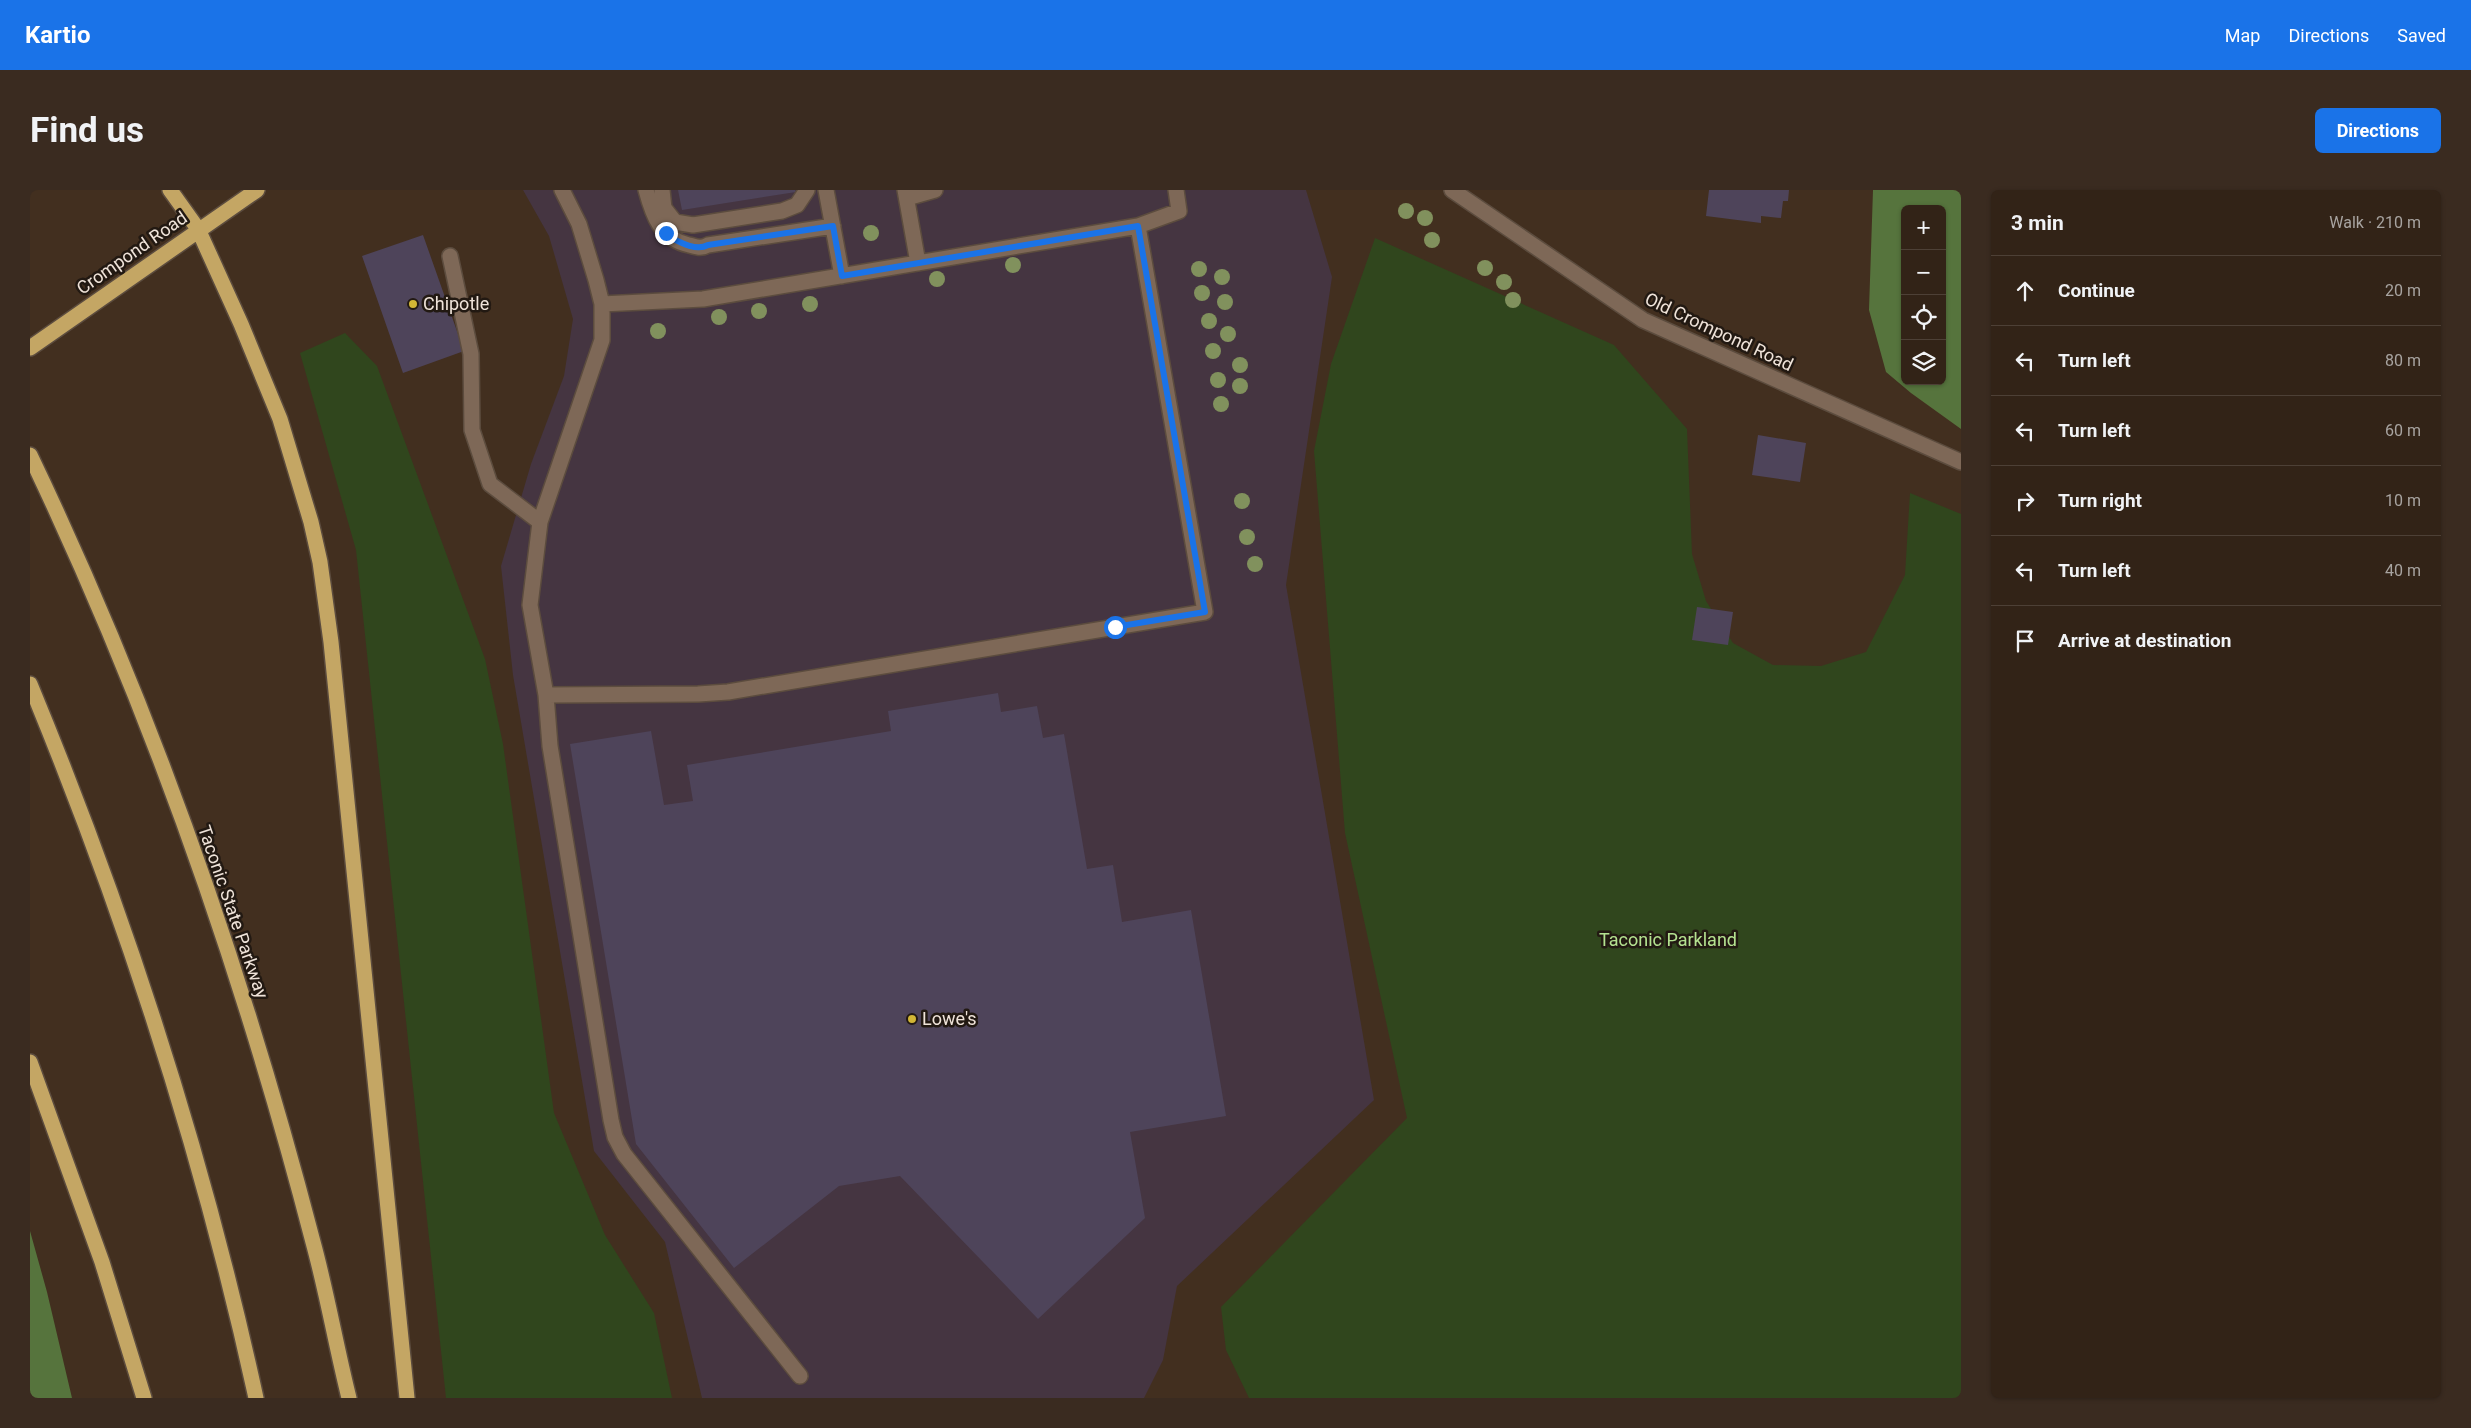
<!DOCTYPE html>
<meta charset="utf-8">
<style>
:root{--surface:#322317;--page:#3a2b20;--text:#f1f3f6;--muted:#a8a4a1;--line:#4d4036;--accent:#1a73e8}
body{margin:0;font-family:Roboto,sans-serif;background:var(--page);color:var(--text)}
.controls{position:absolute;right:15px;top:15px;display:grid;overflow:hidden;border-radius:8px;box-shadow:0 1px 4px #0004}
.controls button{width:45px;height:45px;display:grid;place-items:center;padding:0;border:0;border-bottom:1px solid var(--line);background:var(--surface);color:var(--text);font:25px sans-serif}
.stop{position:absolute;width:15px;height:15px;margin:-11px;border:4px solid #1a73e8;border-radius:50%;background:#fff}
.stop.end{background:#1a73e8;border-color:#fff;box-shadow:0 1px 5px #0008}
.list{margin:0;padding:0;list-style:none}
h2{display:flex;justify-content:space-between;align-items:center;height:65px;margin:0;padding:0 20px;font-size:21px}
h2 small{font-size:16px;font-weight:400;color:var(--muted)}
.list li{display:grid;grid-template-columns:32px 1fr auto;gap:15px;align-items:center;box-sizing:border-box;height:70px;padding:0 20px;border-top:1px solid var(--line)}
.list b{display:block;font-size:19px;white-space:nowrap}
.list em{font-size:16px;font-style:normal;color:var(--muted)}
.icon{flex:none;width:28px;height:28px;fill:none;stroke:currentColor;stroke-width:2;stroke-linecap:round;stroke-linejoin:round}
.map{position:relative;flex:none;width:1931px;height:1208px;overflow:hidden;border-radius:8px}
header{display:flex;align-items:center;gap:30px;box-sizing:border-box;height:70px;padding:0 25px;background:var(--accent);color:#fff}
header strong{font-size:24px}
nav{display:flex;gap:28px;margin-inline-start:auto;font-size:18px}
.intro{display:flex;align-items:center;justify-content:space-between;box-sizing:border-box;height:120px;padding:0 30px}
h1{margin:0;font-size:35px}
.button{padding:12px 22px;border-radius:8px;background:var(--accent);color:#fff;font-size:18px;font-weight:700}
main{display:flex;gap:30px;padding:0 30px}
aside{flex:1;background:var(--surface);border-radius:8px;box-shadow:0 1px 4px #0004}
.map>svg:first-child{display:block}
.commercial{fill:#453541}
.green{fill:#30461d}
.forest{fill:#56743d;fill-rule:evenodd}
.building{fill:#4e445a}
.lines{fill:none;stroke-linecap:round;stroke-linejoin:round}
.minor-casing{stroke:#5c4c3e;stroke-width:18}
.highway-casing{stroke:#5c4c3e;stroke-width:18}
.minor{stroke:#7e6857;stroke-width:15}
.highway{stroke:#c4a664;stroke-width:15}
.tree{fill:#81915d}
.route{stroke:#1a73e8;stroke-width:6}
.poi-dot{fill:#d2b635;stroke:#221912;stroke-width:2}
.labels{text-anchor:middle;stroke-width:5;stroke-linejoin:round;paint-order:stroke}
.street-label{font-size:18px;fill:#efe3d9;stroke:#221912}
.poi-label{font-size:18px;fill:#efe3d9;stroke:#221912;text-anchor:start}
.park-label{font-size:18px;fill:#b4e290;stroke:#221912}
</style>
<header>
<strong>Kartio</strong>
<nav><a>Map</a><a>Directions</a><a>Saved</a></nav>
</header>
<div class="intro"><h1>Find us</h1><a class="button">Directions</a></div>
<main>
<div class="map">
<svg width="1931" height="1208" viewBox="0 0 1931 1208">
<rect width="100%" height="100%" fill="#422f1f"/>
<!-- commercial -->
<path class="commercial" d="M493,0H1276L1302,87L1256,395L1344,910L1147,1096L1133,1170L1114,1208H672L635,1052L564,961L483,485L471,376L501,274L534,186L543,129L519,46Z"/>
<!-- green -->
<path class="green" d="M1345,48L1584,155L1657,239L1662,364L1676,411L1703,453L1743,475L1791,476L1836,462L1875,385L1880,303L1931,324V1208H1219L1196,1160L1191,1117L1377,928L1315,643L1284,261L1301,174Z
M315,143L347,176L455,469L473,554L524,923L575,1045L624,1123L642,1208H416L326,360L270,163Z"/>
<!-- forest -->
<path class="forest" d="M1843,0H1931V239L1881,203L1856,182L1839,120ZM1875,19H1912V191H1875Z
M0,1041L17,1102L42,1208H0Z"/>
<!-- building -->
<path class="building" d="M648,0H765L766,2L652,20Z
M1679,0H1759L1758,11H1753L1751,28L1731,26V33L1676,26Z
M393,45L434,161L373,183L332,66Z
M1728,245L1776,253L1770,292L1722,285Z
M1667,417L1703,422L1698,455L1662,450Z
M968,503L971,522L1007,516L1013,548L1034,544L1057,679L1083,675L1092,732L1161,720L1196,926L1100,942L1115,1028L1008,1129L870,986L809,996L704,1078L606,954L540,554L621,541L634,615L663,611L657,575L861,541L858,521Z"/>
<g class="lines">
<defs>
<path id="minor" d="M532,0L549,34L566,90L572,114V150L510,332L500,415L516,505L520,556L581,930L585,947L594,964L770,1186
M616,0C623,26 631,49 659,55C667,57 671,59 678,55L803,36
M632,0L634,18L645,32L663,35L752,21L767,15L777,0
M796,0L812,86
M875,0L888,73
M1422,0L1613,130L1931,272
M877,8L905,0
M420,66L441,164L442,240L460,294L510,332
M572,114L673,109L1108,36L1149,21L1146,0
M516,505L668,504L698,502L1175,422L1108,36"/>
<path id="highway" d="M140,0L168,39L211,134L250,229L281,332L290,372L301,452L377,1208
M0,158L227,0
M0,265C120,516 213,782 283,1052C297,1103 306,1156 319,1208
M0,494C95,724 173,965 226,1208
M0,872L72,1072L114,1208"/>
</defs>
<!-- minor casing -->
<use href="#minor" class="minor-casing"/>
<!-- highway casing -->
<use href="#highway" class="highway-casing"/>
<!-- minor -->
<use href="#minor" class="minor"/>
<!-- highway -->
<use href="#highway" class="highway"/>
</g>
<!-- trees -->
<g class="tree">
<circle cx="1376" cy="21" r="8"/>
<circle cx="1395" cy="28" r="8"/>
<circle cx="841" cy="43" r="8"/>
<circle cx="1402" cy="50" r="8"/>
<circle cx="983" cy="75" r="8"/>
<circle cx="1455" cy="78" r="8"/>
<circle cx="1169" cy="79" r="8"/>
<circle cx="1192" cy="87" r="8"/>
<circle cx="907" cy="89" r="8"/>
<circle cx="1474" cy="92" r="8"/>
<circle cx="1172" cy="103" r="8"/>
<circle cx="1483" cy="110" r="8"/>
<circle cx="1195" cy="112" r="8"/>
<circle cx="780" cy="114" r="8"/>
<circle cx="729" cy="121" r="8"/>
<circle cx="689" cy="127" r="8"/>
<circle cx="1179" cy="131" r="8"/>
<circle cx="628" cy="141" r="8"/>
<circle cx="1198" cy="144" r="8"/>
<circle cx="1183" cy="161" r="8"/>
<circle cx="1210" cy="175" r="8"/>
<circle cx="1188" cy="190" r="8"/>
<circle cx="1210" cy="196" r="8"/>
<circle cx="1191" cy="214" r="8"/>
<circle cx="1212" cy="311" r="8"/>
<circle cx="1217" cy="347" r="8"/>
<circle cx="1225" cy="374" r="8"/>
</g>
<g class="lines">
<!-- route -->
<path class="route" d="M636,43V45C648,51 665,62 678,55L803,36L812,86L1108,36L1175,422L1085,437"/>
</g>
<!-- markers -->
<g class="poi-dot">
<circle cx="383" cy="114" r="5"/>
<circle cx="882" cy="829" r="5"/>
</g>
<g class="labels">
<!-- street labels -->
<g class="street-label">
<text transform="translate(102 63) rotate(-35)" y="6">Crompond Road</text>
<text transform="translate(1689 142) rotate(25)" y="6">Old Crompond Road</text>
<text transform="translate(203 722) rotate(71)" y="6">Taconic State Parkway</text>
</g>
<!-- poi labels -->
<g class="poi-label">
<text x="393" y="120">Chipotle</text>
<text x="892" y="835">Lowe's</text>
</g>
<!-- park labels -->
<g class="park-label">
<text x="1638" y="756">Taconic Parkland</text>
</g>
</g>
</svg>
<div class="controls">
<button>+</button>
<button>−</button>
<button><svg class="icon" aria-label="locate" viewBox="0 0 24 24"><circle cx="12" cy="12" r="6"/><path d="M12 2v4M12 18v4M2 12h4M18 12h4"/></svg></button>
<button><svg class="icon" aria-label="layers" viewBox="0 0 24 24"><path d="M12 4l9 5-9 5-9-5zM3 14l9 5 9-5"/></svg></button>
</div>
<div class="stop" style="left:1085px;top:437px"></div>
<div class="stop end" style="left:636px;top:43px"></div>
</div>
<aside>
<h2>3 min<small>Walk · 210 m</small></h2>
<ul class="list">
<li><svg class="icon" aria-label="ahead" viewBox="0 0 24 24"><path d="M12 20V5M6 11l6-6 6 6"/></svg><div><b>Continue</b></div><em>20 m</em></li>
<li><svg class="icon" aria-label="left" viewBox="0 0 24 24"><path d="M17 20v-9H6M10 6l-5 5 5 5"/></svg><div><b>Turn left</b></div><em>80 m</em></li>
<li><svg class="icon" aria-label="left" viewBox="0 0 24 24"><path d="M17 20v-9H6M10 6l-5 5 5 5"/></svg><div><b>Turn left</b></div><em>60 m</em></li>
<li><svg class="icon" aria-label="right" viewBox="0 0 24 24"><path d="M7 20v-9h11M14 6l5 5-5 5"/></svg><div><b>Turn right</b></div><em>10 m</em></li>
<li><svg class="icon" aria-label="left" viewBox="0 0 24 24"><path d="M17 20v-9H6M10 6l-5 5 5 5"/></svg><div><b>Turn left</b></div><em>40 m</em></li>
<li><svg class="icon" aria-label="arrive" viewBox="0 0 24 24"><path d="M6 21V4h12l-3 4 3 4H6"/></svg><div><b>Arrive at destination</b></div></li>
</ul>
</aside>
</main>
